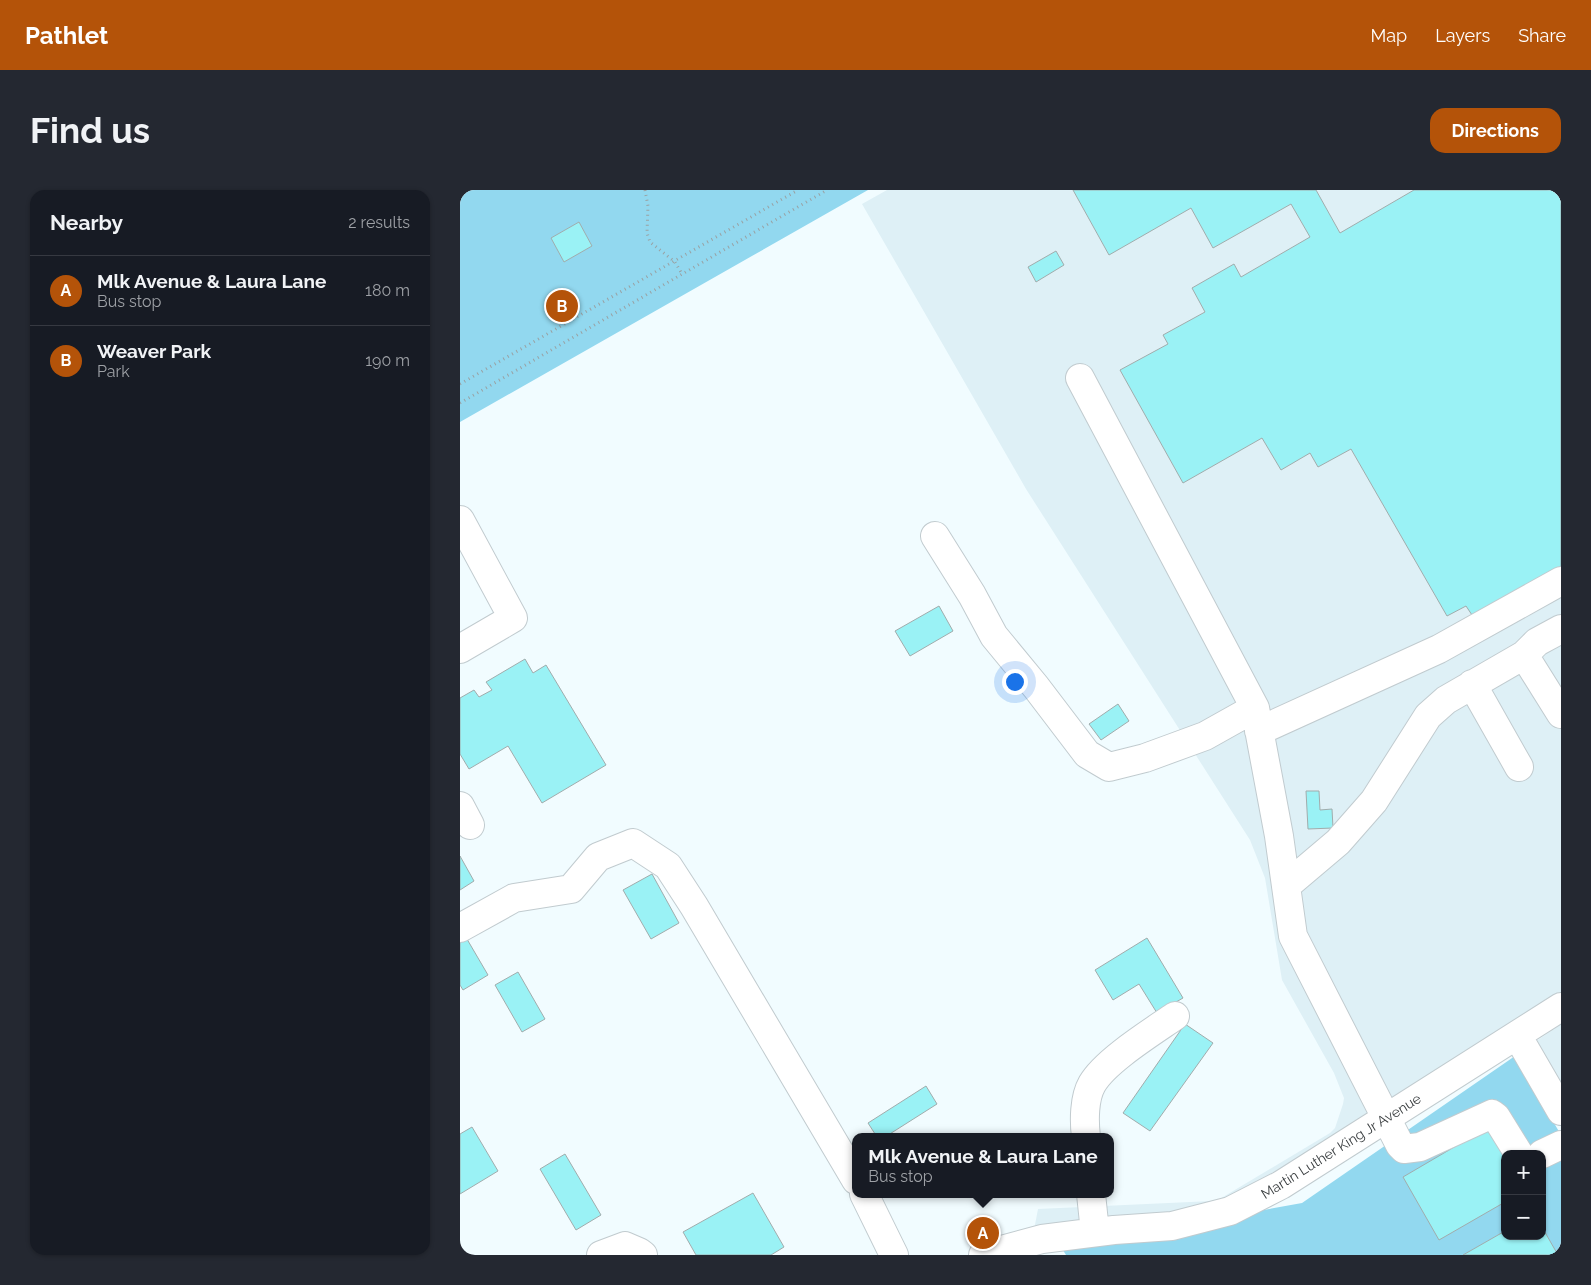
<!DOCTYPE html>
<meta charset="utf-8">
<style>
:root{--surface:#171b24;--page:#242831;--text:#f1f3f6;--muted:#9ea1a6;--line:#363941;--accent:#b45309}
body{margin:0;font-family:Raleway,sans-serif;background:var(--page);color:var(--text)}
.controls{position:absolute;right:15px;bottom:15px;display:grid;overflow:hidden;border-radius:10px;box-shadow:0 1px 4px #0004}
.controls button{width:45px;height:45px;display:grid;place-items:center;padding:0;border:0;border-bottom:1px solid var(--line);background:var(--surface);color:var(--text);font:25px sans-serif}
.you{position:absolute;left:554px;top:491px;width:18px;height:18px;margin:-12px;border:4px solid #fff;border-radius:50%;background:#1a73e8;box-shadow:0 0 0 8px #1a73e833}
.badge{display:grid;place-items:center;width:32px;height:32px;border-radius:50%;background:var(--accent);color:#fff;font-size:16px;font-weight:700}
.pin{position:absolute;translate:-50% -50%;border:2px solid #fff;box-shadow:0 1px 5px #0006}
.popup{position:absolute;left:392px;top:943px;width:262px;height:65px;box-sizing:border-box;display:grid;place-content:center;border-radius:10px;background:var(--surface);filter:drop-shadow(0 1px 4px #0005);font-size:16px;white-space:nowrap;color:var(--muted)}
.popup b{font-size:19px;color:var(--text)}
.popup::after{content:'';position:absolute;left:50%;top:100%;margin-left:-10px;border:10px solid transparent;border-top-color:var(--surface)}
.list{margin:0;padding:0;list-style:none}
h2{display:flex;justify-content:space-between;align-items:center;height:65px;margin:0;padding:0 20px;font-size:21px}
h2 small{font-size:16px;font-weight:400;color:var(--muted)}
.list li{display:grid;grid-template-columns:32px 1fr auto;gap:15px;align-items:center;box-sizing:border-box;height:70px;padding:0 20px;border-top:1px solid var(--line)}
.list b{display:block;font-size:19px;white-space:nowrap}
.list p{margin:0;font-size:16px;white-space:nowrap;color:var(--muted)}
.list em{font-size:16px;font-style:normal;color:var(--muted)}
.map{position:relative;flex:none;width:1101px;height:1065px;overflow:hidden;border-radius:15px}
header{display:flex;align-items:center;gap:30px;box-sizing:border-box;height:70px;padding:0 25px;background:var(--accent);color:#fff}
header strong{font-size:24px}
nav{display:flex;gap:28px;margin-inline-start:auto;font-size:18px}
.intro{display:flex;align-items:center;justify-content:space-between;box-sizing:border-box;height:120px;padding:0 30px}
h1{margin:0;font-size:35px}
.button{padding:12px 22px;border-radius:15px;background:var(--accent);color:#fff;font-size:18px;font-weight:700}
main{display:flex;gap:30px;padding:0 30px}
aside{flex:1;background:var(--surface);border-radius:15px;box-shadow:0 1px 4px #0004}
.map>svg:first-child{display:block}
.built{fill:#def0f6}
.green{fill:#92d8ef;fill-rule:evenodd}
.building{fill:#9af2f5;stroke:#a1acac}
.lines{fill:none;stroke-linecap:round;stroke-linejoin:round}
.minor-casing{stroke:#c1cbcf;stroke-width:30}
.path{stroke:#99a1a3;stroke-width:3;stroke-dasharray:1 4;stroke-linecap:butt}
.minor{stroke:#fff;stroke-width:28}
.labels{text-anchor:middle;stroke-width:4.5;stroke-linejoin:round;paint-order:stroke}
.street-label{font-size:14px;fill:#393d3f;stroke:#fff}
</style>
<header>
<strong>Pathlet</strong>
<nav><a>Map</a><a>Layers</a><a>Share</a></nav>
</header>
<div class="intro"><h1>Find us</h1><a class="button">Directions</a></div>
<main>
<aside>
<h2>Nearby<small>2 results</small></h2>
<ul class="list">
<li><span class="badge">A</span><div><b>Mlk Avenue &amp; Laura Lane</b><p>Bus stop</p></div><em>180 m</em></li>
<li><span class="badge">B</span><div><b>Weaver Park</b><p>Park</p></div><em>190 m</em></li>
</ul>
</aside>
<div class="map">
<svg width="1101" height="1065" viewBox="0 0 1101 1065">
<rect width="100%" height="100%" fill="#f1fcff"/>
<!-- built -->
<path class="built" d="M427,0H1101V804L816,985L767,1010L711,1025L590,1037L587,1034L574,1040L578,1019L752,1011L758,1010L870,943L875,938L883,914L884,908L874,883L822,790L805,688L790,650L566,299L402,14Z
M1101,834V896L1075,852Z"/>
<!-- green -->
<path class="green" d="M0,0H408L0,232Z
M1055,866L1101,945V1065H606L601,1057L842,1013ZM1045,964H1082V1046H1045Z"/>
<!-- building -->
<path class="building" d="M613,0H856L880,43L954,0H1101V379L1014,428L1006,416L987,426L891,259L858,277L850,263L821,280L802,248L723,293L660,180L708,154L703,145L745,122L732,98L774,74L781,87L850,47L831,14L753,58L731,18L649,65Z
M119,32L132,56L104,72L91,48Z
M596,61L604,75L576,92L568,77Z
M479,416L493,441L450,466L435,441Z
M65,469L73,483L86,475L146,575L82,613L48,556L9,579L0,564V508L14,500L19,507L32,500L26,492Z
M658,514L669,531L641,550L629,534Z
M846,601H859L860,620L872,619L873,638L848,639Z
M0,666L14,691L0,700Z
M192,684L219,733L191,749L163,700Z
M4,744L28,785L3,800L0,795V746Z
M687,748L723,808L697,823L679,794L653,810L635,780Z
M58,782L85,829L62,842L35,795Z
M725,834L753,853L690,941L663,923Z
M466,896L477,914L425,947H417L408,933Z
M1030,936L1045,964V1012L979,1050L943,987Z
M12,937L38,981L0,1004V944Z
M105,964L141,1025L116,1040L80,979Z
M293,1003L324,1057L311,1065H236L223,1042Z
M1082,1037L1098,1065H1003L1045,1041V1046H1082Z"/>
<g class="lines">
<defs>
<path id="minor" d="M620,188L795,518L819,646L833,746L940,955L944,959L960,957L1032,924L1036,927L1059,964
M0,330L53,428L0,459
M475,346L512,405L534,446L576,497L627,564L649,577L685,568L745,546L795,518
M1101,439L1077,452L1064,465L1101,524
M1012,494L1059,577
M799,541L979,459L1101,391
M0,616L10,635
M826,696L878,652L914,611L968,526L986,510L1064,465
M0,738L54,708L111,699L138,667L173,653L208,676L234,716L396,990
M1057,845L1101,921
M626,947C624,931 624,908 632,894C645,871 692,842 715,826
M1082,964L1101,955
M404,1004L434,1065
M631,1004L635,1042
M141,1065L165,1056L179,1062L183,1065
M523,1065L582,1049L654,1040L712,1036L770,1021L821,995L1101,817"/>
</defs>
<!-- minor casing -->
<use href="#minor" class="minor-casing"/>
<!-- path -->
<path class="path" d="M185,0L188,16L187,43L190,52L215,72L222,84
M0,194L338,0
M0,213L367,0"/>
<!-- minor -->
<use href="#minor" class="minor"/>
</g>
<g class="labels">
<!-- street labels -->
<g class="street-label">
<text transform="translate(881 956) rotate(-32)" y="5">Martin Luther King Jr Avenue</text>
</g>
</g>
</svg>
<div class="controls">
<button>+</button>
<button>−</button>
</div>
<div class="you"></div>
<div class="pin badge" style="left:523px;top:1043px">A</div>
<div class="popup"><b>Mlk Avenue &amp; Laura Lane</b>Bus stop</div>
<div class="pin badge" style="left:102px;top:116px">B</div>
</div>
</main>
